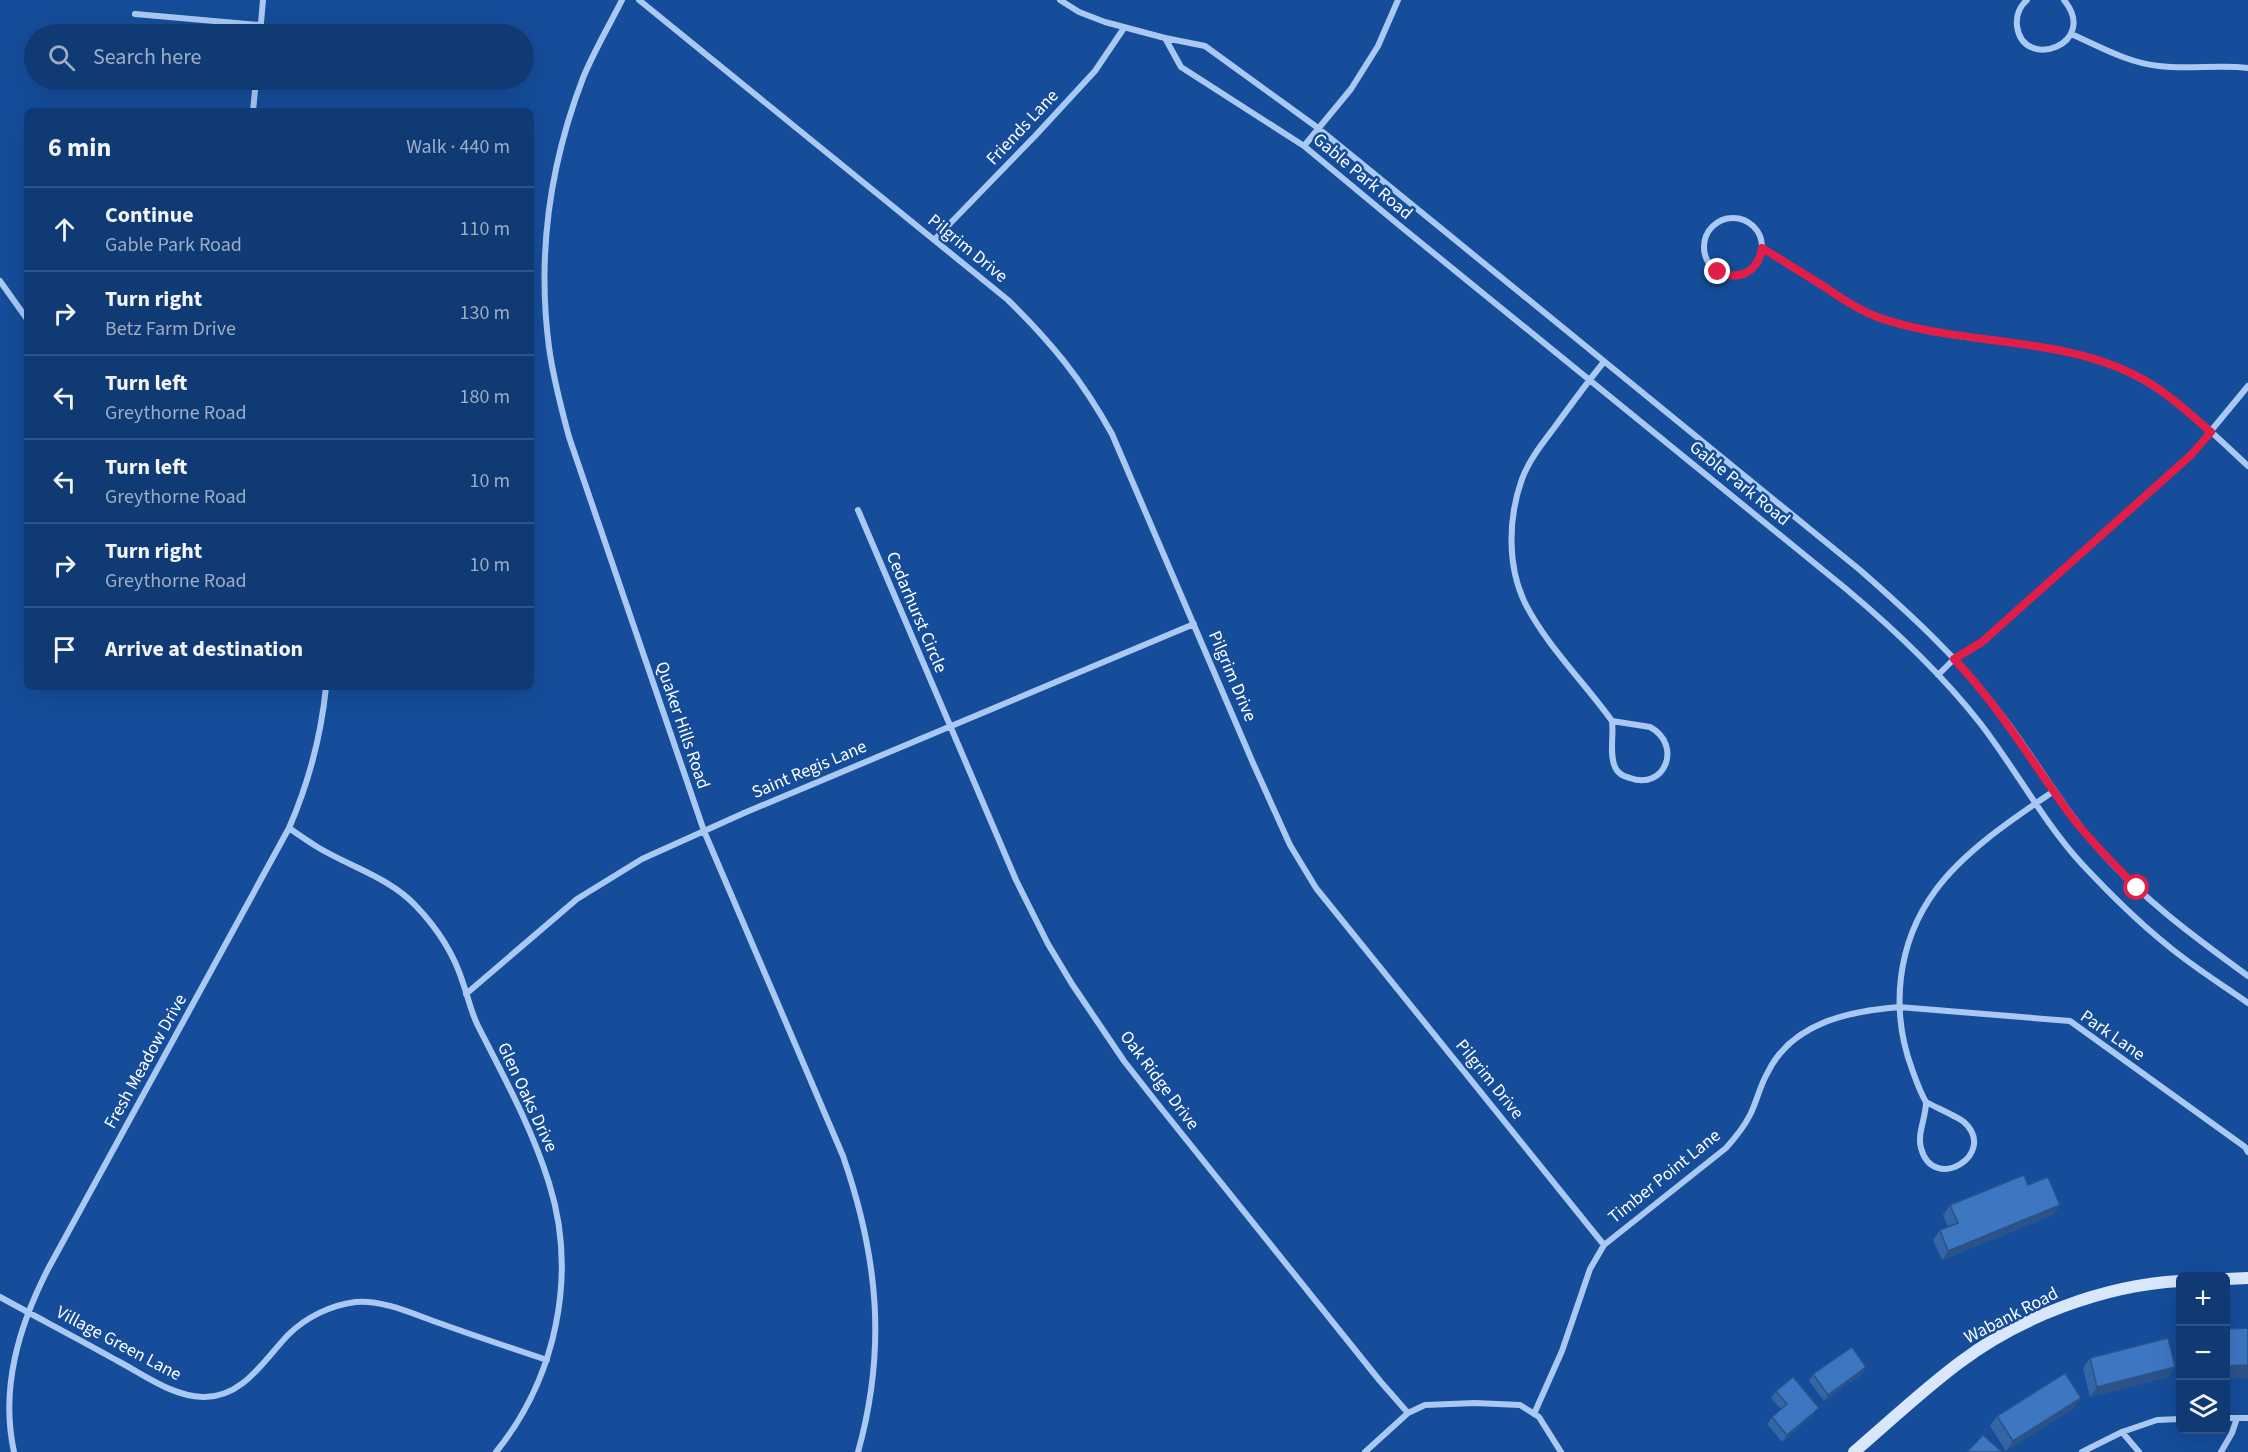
<!DOCTYPE html>
<meta charset="utf-8">
<style>
:root{--surface:#103a74;--page:#1e457c;--text:#f1f3f6;--muted:#9cadc5;--line:#305486}
body{margin:0;font-family:"Source Sans 3",sans-serif;background:var(--page);color:var(--text)}
.controls{position:absolute;right:18px;bottom:18px;display:grid;overflow:hidden;border-radius:9px;box-shadow:0 6px 24px #0002}
.controls button{width:54px;height:54px;display:grid;place-items:center;padding:0;border:0;border-bottom:2px solid var(--line);background:var(--surface);color:var(--text);font:30px sans-serif}
.stop{position:absolute;width:18px;height:18px;margin:-14px;border:4px solid #e11d48;border-radius:50%;background:#fff}
.stop.end{background:#e11d48;border-color:#fff;box-shadow:0 2px 6px #0008}
.list{margin:0;padding:0;list-style:none}
h2{display:flex;justify-content:space-between;align-items:center;height:78px;margin:0;padding:0 24px;font-size:26px}
h2 small{font-size:20px;font-weight:400;color:var(--muted)}
.list li{display:grid;grid-template-columns:39px 1fr auto;gap:18px;align-items:center;box-sizing:border-box;height:84px;padding:0 24px;border-top:2px solid var(--line)}
.list b{display:block;font-size:22px;white-space:nowrap}
.list p{margin:0;font-size:20px;white-space:nowrap;color:var(--muted)}
.list em{font-size:20px;font-style:normal;color:var(--muted)}
.icon{flex:none;width:33px;height:33px;fill:none;stroke:currentColor;stroke-width:2;stroke-linecap:round;stroke-linejoin:round}
.map{position:relative;flex:none;width:2248px;height:1452px;overflow:hidden}
.search{position:absolute;background:var(--surface);box-shadow:0 6px 24px #0002;left:24px;top:24px;width:510px;height:66px;display:flex;align-items:center;gap:15px;box-sizing:border-box;padding:0 21px;border-radius:33px;color:var(--muted);font-size:22px}
.panel{position:absolute;background:var(--surface);box-shadow:0 6px 24px #0002;left:24px;top:108px;width:510px;height:582px;border-radius:9px}
.map>svg:first-child{display:block}
.lines{fill:none;stroke-linecap:round;stroke-linejoin:round}
.street{stroke:#a9c9f3;stroke-width:6}
.secondary{stroke:#d8e7fc;stroke-width:12}
.wall{fill:#3465a6}
.shaded-wall{fill:#2b5387}
.building{fill:#3d76c1;stroke:#2b5387;stroke-width:1.5}
.route{stroke:#e11d48;stroke-width:8}
.labels{text-anchor:middle;stroke-width:5;stroke-linejoin:round;paint-order:stroke}
.street-label{font-size:18px;fill:#fff;stroke:#154d9a}
</style>
<div class="map">
<svg width="2248" height="1452" viewBox="0 0 2248 1452">
<rect width="100%" height="100%" fill="#154d9a"/>
<g class="lines">
<!-- street -->
<path class="street" d="M622,0C609,26 594,51 583,78C550,164 537,256 549,347C553,378 561,407 569,437L704,831L843,1156C878,1257 887,1348 858,1452
M639,0L1008,300C1052,343 1082,380 1112,434L1253,763L1290,845L1316,888L1604,1245
M1060,0L1079,12L1105,22L1165,38L1205,46L1318,128L1860,570C1909,613 1957,657 1997,709C2032,753 2059,803 2096,846C2140,897 2193,936 2248,976
M2027,0C2019,7 2016,16 2017,26C2023,72 2100,44 2064,0
M135,14L260,25
M260,34L263,0
M2071,34C2099,46 2128,63 2159,66C2189,70 2219,64 2248,68
M1165,38L1181,67L1304,146L1399,225L1845,588C1894,629 1940,672 1980,723C2015,768 2042,820 2081,863C2108,892 2136,920 2167,945C2192,966 2221,984 2248,1003
M253,111L256,80
M1304,146L1351,89L1378,46L1398,0
M1704 247a29 29 0 1 1 58 0a29 29 0 1 1-58 0Z
M934,240L1035,136L1095,71L1124,28
M1763,248C1783,261 1804,273 1824,287C1842,298 1859,311 1879,318C1955,345 2040,336 2114,366C2167,387 2207,428 2248,466
M0,281L27,319
M1603,363C1586,384 1570,406 1554,428C1542,444 1529,460 1522,479C1508,518 1507,566 1525,603C1546,645 1585,683 1612,721
M858,510L1016,880L1048,944L1072,984L1124,1061L1157,1103L1380,1381L1408,1413
M1938,675L1954,659L1982,642L2191,455L2248,386
M1612,721L1650,727C1683,745 1665,791 1630,778C1623,776 1618,774 1615,767C1609,754 1614,735 1612,721Z
M289,828C299,835 309,842 319,848C351,867 390,878 416,906C437,928 454,954 463,983C468,997 471,1012 478,1026C504,1077 532,1128 549,1183C578,1275 556,1378 496,1452
M466,994L577,899L642,859L744,813L1194,624
M1926,1102C1920,1092 1916,1080 1912,1069C1890,1010 1897,943 1935,891C1964,851 2014,818 2054,791
M1926,1102C1935,1107 1958,1117 1964,1122C1999,1154 1933,1194 1921,1148C1917,1133 1926,1118 1926,1102Z
M0,1297C38,1318 77,1338 116,1360C143,1374 171,1396 203,1397C243,1398 264,1360 288,1335C306,1317 331,1305 356,1302C384,1300 413,1314 439,1323C475,1336 511,1348 547,1360
M1534,1414L1562,1351L1590,1269L1604,1245L1726,1148C1735,1138 1744,1127 1750,1115C1757,1101 1760,1085 1768,1072C1792,1023 1849,1011 1899,1007L2070,1021L2245,1147L2248,1152
M2226,1418H2248
M2122,1432L2139,1452
M14,1452C0,1388 19,1326 48,1269L289,828C309,782 321,737 326,687
M1365,1452L1408,1413L1425,1405L1475,1403L1520,1405L1539,1417L1561,1452
M2082,1452L2122,1432L2157,1420L2180,1419
M2221,1452L2232,1433L2237,1418"/>
<!-- secondary -->
<path class="secondary" d="M2226,1279L2248,1278
M1854,1452C1889,1422 1923,1390 1959,1363C2019,1317 2105,1285 2180,1281"/>
</g>
<!-- wall -->
<path class="wall" d="M2028,1185L2060,1205L2053,1215L1942,1260L1933,1240L1940,1230L1948,1227L1943,1215L1950,1205Z
M2090,1358L2168,1377L2090,1397L2083,1368Z
M1813,1374H1862L1824,1401L1809,1381Z
M1776,1391L1814,1414L1782,1442L1767,1424L1772,1417L1781,1409L1771,1398Z
M2074,1408L2006,1451L1990,1426L1997,1416Z"/>
<!-- shaded-wall -->
<path class="shaded-wall" d="M2060,1205L2053,1215L1942,1260L1948,1251Z
M2248,1365V1378L2226,1379V1366Z
M1866,1367L1862,1374L1824,1401L1828,1395Z
M2175,1367L2168,1377L2090,1397L2097,1387Z
M2081,1398L2074,1408L2006,1451L2013,1441Z
M1819,1408L1814,1414L1782,1442L1787,1435Z"/>
<!-- building -->
<path class="building" d="M2024,1175L2028,1185L2048,1177L2060,1205L1948,1251L1940,1230L1958,1223L1950,1205Z
M2248,1328V1365L2226,1366V1329Z
M2168,1338L2175,1367L2097,1387L2090,1358Z
M1852,1347L1866,1367L1828,1395L1813,1374Z
M2065,1373L2081,1398L2013,1441L1997,1416Z
M1793,1377L1819,1408L1787,1435L1772,1417L1787,1404L1776,1391Z
M1983,1435L2002,1452H1967Z"/>
<g class="lines">
<!-- route -->
<path class="route" d="M1718,272C1740,281 1758,272 1762,248C1783,261 1804,274 1825,287C1842,299 1860,311 1880,318C1965,347 2068,335 2146,381C2170,395 2190,414 2211,432L2191,455L1982,642L1954,659C2000,707 2033,764 2072,817C2091,842 2115,865 2137,888"/>
</g>
<g class="labels">
<!-- street labels -->
<g class="street-label">
<text transform="translate(1022 127) rotate(-47)" y="6">Friends Lane</text>
<text transform="translate(1363 176) rotate(40)" y="6">Gable Park Road</text>
<text transform="translate(968 248) rotate(39)" y="6">Pilgrim Drive</text>
<text transform="translate(1740 483) rotate(39)" y="6">Gable Park Road</text>
<text transform="translate(917 612) rotate(67)" y="6">Cedarhurst Circle</text>
<text transform="translate(1233 676) rotate(67)" y="6">Pilgrim Drive</text>
<text transform="translate(683 725) rotate(71)" y="6">Quaker Hills Road</text>
<text transform="translate(809 769) rotate(-23)" y="6">Saint Regis Lane</text>
<text transform="translate(2113 1035) rotate(35)" y="6">Park Lane</text>
<text transform="translate(145 1061) rotate(-61)" y="6">Fresh Meadow Drive</text>
<text transform="translate(1490 1079) rotate(51)" y="6">Pilgrim Drive</text>
<text transform="translate(1160 1080) rotate(53)" y="6">Oak Ridge Drive</text>
<text transform="translate(528 1097) rotate(65)" y="6">Glen Oaks Drive</text>
<text transform="translate(1664 1176) rotate(-39)" y="6">Timber Point Lane</text>
<text transform="translate(2011 1315) rotate(-27)" y="6">Wabank Road</text>
<text transform="translate(119 1343) rotate(28)" y="6">Village Green Lane</text>
</g>
</g>
</svg>
<div class="controls">
<button>+</button>
<button>−</button>
<button><svg class="icon" aria-label="layers" viewBox="0 0 24 24"><path d="M12 4l9 5-9 5-9-5zM3 14l9 5 9-5"/></svg></button>
</div>
<div class="stop" style="left:2137px;top:888px"></div>
<div class="stop end" style="left:1718px;top:272px"></div>
<div class="search"><svg class="icon" aria-label="search" viewBox="0 0 24 24"><circle cx="10" cy="10" r="6"/><path d="M15 15l6 6"/></svg>Search here</div>
<section class="panel">
<h2>6 min<small>Walk · 440 m</small></h2>
<ul class="list">
<li><svg class="icon" aria-label="ahead" viewBox="0 0 24 24"><path d="M12 20V5M6 11l6-6 6 6"/></svg><div><b>Continue</b><p>Gable Park Road</p></div><em>110 m</em></li>
<li><svg class="icon" aria-label="right" viewBox="0 0 24 24"><path d="M7 20v-9h11M14 6l5 5-5 5"/></svg><div><b>Turn right</b><p>Betz Farm Drive</p></div><em>130 m</em></li>
<li><svg class="icon" aria-label="left" viewBox="0 0 24 24"><path d="M17 20v-9H6M10 6l-5 5 5 5"/></svg><div><b>Turn left</b><p>Greythorne Road</p></div><em>180 m</em></li>
<li><svg class="icon" aria-label="left" viewBox="0 0 24 24"><path d="M17 20v-9H6M10 6l-5 5 5 5"/></svg><div><b>Turn left</b><p>Greythorne Road</p></div><em>10 m</em></li>
<li><svg class="icon" aria-label="right" viewBox="0 0 24 24"><path d="M7 20v-9h11M14 6l5 5-5 5"/></svg><div><b>Turn right</b><p>Greythorne Road</p></div><em>10 m</em></li>
<li><svg class="icon" aria-label="arrive" viewBox="0 0 24 24"><path d="M6 21V4h12l-3 4 3 4H6"/></svg><div><b>Arrive at destination</b></div></li>
</ul>
</section>
</div>
